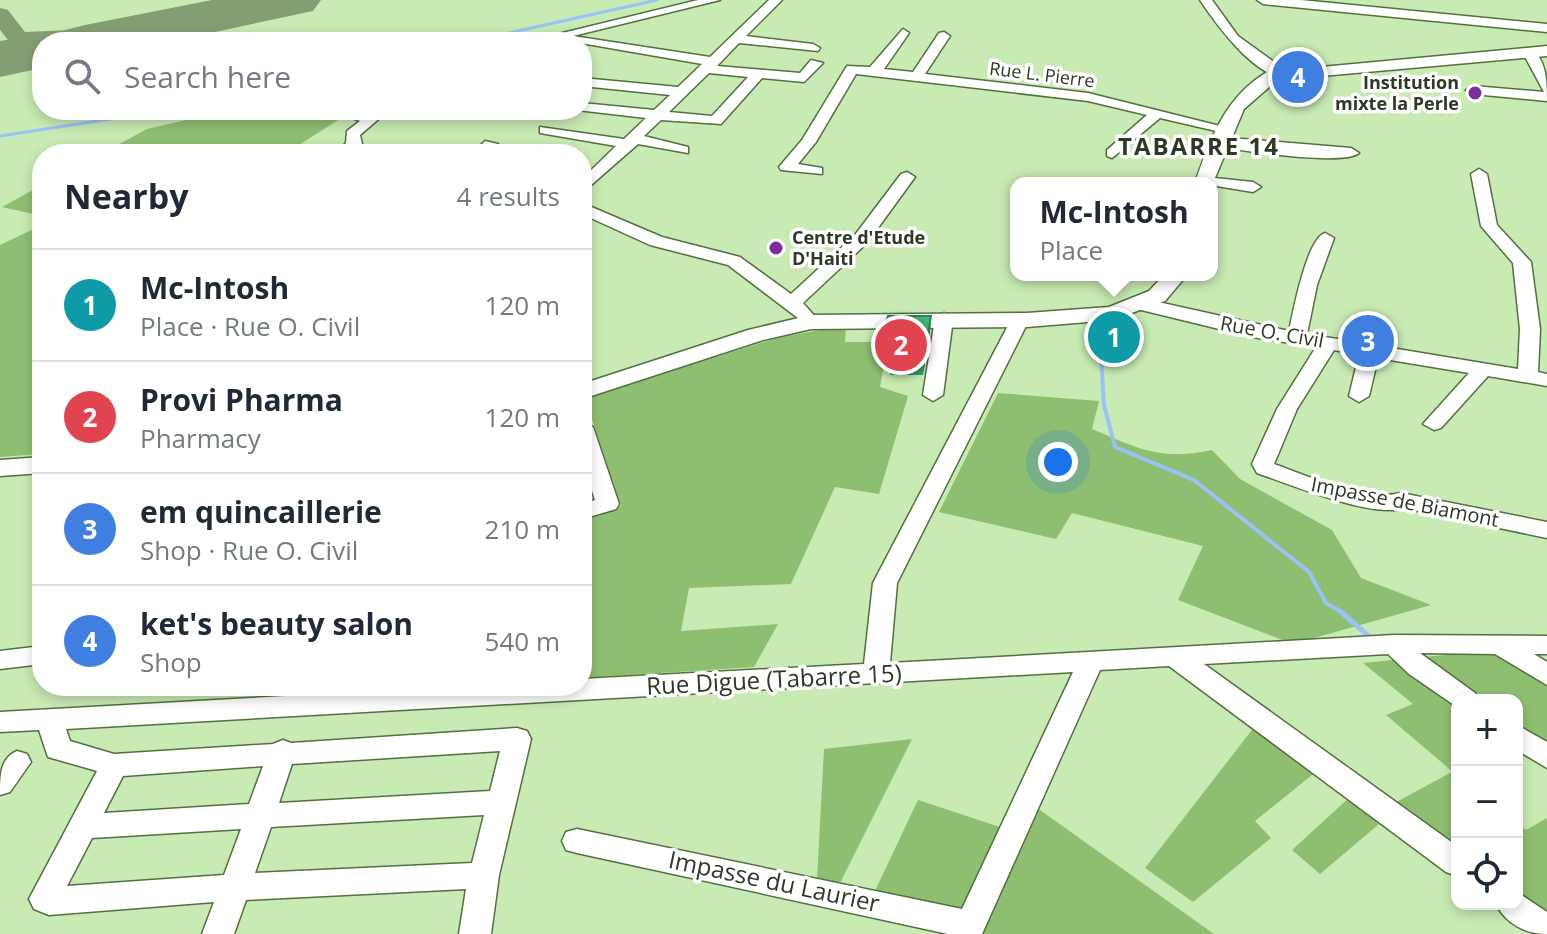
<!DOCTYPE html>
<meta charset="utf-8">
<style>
:root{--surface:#fff;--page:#f2f2f3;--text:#1f2937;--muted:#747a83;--line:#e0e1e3;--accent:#d93025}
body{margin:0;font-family:"Open Sans",sans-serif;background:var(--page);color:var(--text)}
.controls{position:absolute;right:24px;bottom:24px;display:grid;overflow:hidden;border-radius:16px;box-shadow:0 4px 12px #0003}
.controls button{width:72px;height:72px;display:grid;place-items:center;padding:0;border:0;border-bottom:2px solid var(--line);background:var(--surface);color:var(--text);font:40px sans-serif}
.you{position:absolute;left:1058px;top:462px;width:28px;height:28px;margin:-20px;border:6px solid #fff;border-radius:50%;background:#1a73e8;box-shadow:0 0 0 12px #1a73e833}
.badge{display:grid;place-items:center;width:52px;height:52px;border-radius:50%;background:var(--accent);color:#fff;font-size:26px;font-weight:700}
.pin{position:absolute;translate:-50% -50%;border:4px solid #fff;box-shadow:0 2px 8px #0006}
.popup{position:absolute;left:1010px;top:177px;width:208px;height:104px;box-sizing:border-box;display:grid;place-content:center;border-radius:16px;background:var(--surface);filter:drop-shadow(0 2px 6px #0005);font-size:26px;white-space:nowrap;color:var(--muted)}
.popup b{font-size:30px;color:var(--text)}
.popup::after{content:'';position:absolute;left:50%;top:100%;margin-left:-16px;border:16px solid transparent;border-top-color:var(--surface)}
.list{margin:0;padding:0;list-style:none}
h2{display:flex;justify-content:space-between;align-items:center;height:104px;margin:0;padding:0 32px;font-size:34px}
h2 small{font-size:26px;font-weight:400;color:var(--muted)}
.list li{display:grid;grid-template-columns:52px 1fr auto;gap:24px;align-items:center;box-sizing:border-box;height:112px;padding:0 32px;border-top:2px solid var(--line)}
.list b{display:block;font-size:30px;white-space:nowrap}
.list p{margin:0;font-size:26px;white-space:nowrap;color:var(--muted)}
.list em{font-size:26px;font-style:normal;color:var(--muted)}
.icon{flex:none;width:44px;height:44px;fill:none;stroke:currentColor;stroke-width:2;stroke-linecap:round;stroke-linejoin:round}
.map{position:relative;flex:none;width:1547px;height:934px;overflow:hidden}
.search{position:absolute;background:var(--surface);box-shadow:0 4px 12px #0003;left:32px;top:32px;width:560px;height:88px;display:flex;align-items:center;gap:20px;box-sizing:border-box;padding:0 28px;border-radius:32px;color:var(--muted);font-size:30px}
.panel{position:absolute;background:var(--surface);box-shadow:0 4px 12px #0003;left:32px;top:144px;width:560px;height:552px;border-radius:32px}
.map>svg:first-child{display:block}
.green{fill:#8ebf71}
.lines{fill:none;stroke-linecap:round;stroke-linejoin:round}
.stream-far2{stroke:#99c3f8;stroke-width:3}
.stream-far1{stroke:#99c3f8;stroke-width:4}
.stream{stroke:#99c3f8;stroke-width:5}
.taxiway{fill:#849e74;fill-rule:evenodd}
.runway{fill:#849e74;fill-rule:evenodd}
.minor-casing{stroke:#51713e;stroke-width:3}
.major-casing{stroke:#51713e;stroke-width:3}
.minor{fill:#fff;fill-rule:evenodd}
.major{fill:#fff;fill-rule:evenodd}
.wall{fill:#389f65}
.shaded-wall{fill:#2e8252}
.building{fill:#41b975;stroke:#2e8252;stroke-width:2}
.poi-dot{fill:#7d2d9d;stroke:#fff;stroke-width:3}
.labels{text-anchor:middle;stroke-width:7;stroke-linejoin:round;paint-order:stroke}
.far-street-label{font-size:18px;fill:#2c3a24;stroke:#fff}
.far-poi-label{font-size:18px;font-weight:bold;fill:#2c3a24;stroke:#fff;text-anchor:end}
.street-label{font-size:20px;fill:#2c3a24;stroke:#fff}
.far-district-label{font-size:24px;font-weight:bold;letter-spacing:2px;fill:#2c3a24;stroke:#fff}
.near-street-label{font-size:24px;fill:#2c3a24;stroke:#fff}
</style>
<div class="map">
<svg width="1547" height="934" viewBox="0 0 1547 934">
<rect width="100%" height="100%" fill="#c7ebb2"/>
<!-- green -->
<path class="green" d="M230,110H305L338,120L285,154H101L147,129Z
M42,185V216L2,207Z
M42,225L40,454L0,457V245Z
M846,325L845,342H888L880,387L908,396L879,494L835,487L791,584L689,588L681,631L778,624L754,667L582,678V519L599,516L621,506L585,398L777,338Z
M998,393L1099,401L1092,429C1140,449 1160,461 1212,450L1240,479L1332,530L1361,578L1431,605L1293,644L1178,600L1203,546L1072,513L1056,539L939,512Z
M1494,650L1547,682V752L1517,730V700H1457V769L1453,772L1386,715L1413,704L1363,663Z
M1255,726L1317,771L1255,821L1271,838L1193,902L1145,868Z
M912,739L839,885L817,879L824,749Z
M1450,773L1457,776V857L1389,806Z
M1351,796L1385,819L1320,874L1292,850Z
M918,800L1003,828L959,912L874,893Z
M1033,805L1214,934H973Z
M1547,818V924L1517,902V823L1526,830Z"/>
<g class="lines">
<!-- stream-far2 -->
<path class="stream-far2" d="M468,42L657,0
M0,136L169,110
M1087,318L1101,335V359"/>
<!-- stream-far1 -->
<path class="stream-far1" d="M1101,357L1104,405L1115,447L1194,480L1309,572L1326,603L1343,613"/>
<!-- stream -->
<path class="stream" d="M1340,611L1372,639"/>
<!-- taxiway -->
<path class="taxiway" d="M0,8L8,10L25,32L120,28L131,35L120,42H42L36,45L42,54V68L0,59V45L8,40L0,30Z"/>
<!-- runway -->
<path class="runway" d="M212,0H321L313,11L168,42H42V68L0,77V41L42,34L59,38L65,30L85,25Z"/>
<defs>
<path id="minor" d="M698,0H720L573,36L710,57L769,0H782L746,36L813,44L820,48L818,51L739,43L717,66L800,73L811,60L823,63L804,82L762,78L721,124L661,120L644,136L688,147V153L638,144L582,193V179L616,146L540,133V127L624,139L646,118L577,110H582V103L654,110L670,95L582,86V78L678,87L702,64L546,37ZM709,73L748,77L712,116L669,112Z
M1200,0H1212L1238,36L1285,70V76C1256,80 1214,21 1200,0Z
M1257,0H1301L1547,24V32L1263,4Z
M903,29L909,33L884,69L913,72L939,33L944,32L950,36L925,74L1088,93L1232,129L1225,133L1160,118L1112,158L1107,156V150L1147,115L1088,101L856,74L816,142L798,164L822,168V174L781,170L779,167L802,140L847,66L870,67Z
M1530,49C1547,58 1547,83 1547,101L1473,94L1466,90L1473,86L1544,92L1523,53Z
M333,110L368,114L373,110H389L360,135L362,144L351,154H334L346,143L347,131L360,121Z
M1219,137L1351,148L1359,153C1344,166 1237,151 1214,145L1211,142Z
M485,141L498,144L489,154H472Z
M1479,169L1487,174L1497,225L1531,262L1540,329L1538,372L1547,374V386L1488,376L1441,428L1434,430L1423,424L1469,373L1378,358L1369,396L1359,402L1349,396L1359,355L1334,350L1297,409L1274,464C1308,476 1366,502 1401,493L1547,522V538L1404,508C1374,519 1289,484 1257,473L1252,464L1277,409L1316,347L1252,337L1133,308V300L1140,298L1289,331C1293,312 1307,238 1325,233L1334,238L1317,285L1307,334L1518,369L1520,329L1513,263L1481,226L1471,174Z
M907,172L915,177L867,243L803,303L820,322L811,328L728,265L650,245L582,214V203L662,237L740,257L791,294L855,235L901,174Z
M1205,177L1253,182L1261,187L1253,192L1198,183Z
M944,313L953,319L943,395L933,401L923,395L935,319Z
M1020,314L1029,320L897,583L890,663L1394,635L1547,636V654H1534L1547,662V685L1495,654L1420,653L1475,693L1479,700H1457V707L1409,674L1388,654L1204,664L1457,846V876L1446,872L1169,666L1100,670L982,934H948L577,853L566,850L562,841L566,832L577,829L962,909L1073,672L66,729L70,741L114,754L273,744L283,740L291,743L517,728L527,731L531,739L499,875L491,934H459L466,889L246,900L234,934H202L214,902L49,915L34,909L29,899L97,771L48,757L39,730L0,732V712L464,686H582V679L864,664L873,583L1011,320ZM500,751L490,791L279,803L292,764ZM263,766L249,804L104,813L123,776ZM484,815L472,863L255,873L271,827ZM241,829L224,875L67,886L92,838Z
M582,421L593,427L619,504L616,509L582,519V504L595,500L582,459Z
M42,646V664L0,669V651Z
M1517,725L1547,742V768L1517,750Z
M17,751L27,754L31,762L10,792L0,795C0,776 0,758 17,751Z
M1517,892L1547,912V934C1526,934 1506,924 1496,904H1517Z"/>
<path id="major" d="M1547,46V56L1277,80L1244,109L1212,185L1195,183C1210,139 1225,97 1267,72Z
M1164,275H1187L1165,301L1112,320L1027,327L811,329L763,340L582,399V384L748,330L811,315L1027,313L1109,307L1149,291Z
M42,457V473L0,476V460Z"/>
</defs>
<!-- minor casing -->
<use href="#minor" class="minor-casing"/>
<!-- major casing -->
<use href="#major" class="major-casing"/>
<!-- minor -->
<use href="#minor" class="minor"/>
<!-- major -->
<use href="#major" class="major"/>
</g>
<!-- wall -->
<path class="wall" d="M884,327L930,331L923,375H890L891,360L896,343L883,342Z"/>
<!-- shaded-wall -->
<path class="shaded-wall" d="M931,316L930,331L923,375L924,360Z"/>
<!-- building -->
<path class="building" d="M888,316H931L924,360H891L900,328L884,327Z"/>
<!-- markers -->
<g class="poi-dot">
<circle cx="1475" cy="93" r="8"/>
<circle cx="776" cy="248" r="8"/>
</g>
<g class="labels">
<!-- far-street labels -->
<g class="far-street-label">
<text transform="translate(1042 75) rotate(7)" y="6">Rue L. Pierre</text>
</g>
<!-- far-poi labels -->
<g class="far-poi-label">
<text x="1459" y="89">Institution<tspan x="1459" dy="21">mixte la Perle</tspan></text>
<text x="792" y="244" text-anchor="start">Centre d'Etude<tspan x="792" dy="21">D'Haiti</tspan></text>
</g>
<!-- street labels -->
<g class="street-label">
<text transform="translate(1272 332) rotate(10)" y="7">Rue O. Civil</text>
<text transform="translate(1405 502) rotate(11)" y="7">Impasse de Biamont</text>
</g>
<!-- far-district labels -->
<g class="far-district-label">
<text x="1199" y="155">TABARRE 14</text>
</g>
<!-- near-street labels -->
<g class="near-street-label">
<text transform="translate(774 680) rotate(-3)" y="8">Rue Digue (Tabarre 15)</text>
<text transform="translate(774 882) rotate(12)" y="8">Impasse du Laurier</text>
</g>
</g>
</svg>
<div class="controls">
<button>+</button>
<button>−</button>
<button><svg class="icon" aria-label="locate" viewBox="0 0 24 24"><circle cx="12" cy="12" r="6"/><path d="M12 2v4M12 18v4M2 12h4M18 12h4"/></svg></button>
</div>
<div class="you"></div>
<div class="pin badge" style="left:1114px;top:337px;background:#0f9aa8">1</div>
<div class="popup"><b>Mc-Intosh</b>Place</div>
<div class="pin badge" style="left:901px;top:345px;background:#e0444e">2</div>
<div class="pin badge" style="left:1368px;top:341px;background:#3f7fe0">3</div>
<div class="pin badge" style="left:1298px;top:77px;background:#3f7fe0">4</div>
<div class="search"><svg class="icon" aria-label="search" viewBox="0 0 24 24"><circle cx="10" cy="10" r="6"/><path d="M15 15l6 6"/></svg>Search here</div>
<section class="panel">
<h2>Nearby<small>4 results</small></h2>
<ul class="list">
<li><span class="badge" style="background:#0f9aa8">1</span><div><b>Mc-Intosh</b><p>Place · Rue O. Civil</p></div><em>120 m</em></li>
<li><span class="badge" style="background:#e0444e">2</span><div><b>Provi Pharma</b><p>Pharmacy</p></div><em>120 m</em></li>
<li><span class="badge" style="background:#3f7fe0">3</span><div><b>em quincaillerie</b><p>Shop · Rue O. Civil</p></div><em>210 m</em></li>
<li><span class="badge" style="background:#3f7fe0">4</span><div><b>ket's beauty salon</b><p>Shop</p></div><em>540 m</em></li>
</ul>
</section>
</div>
